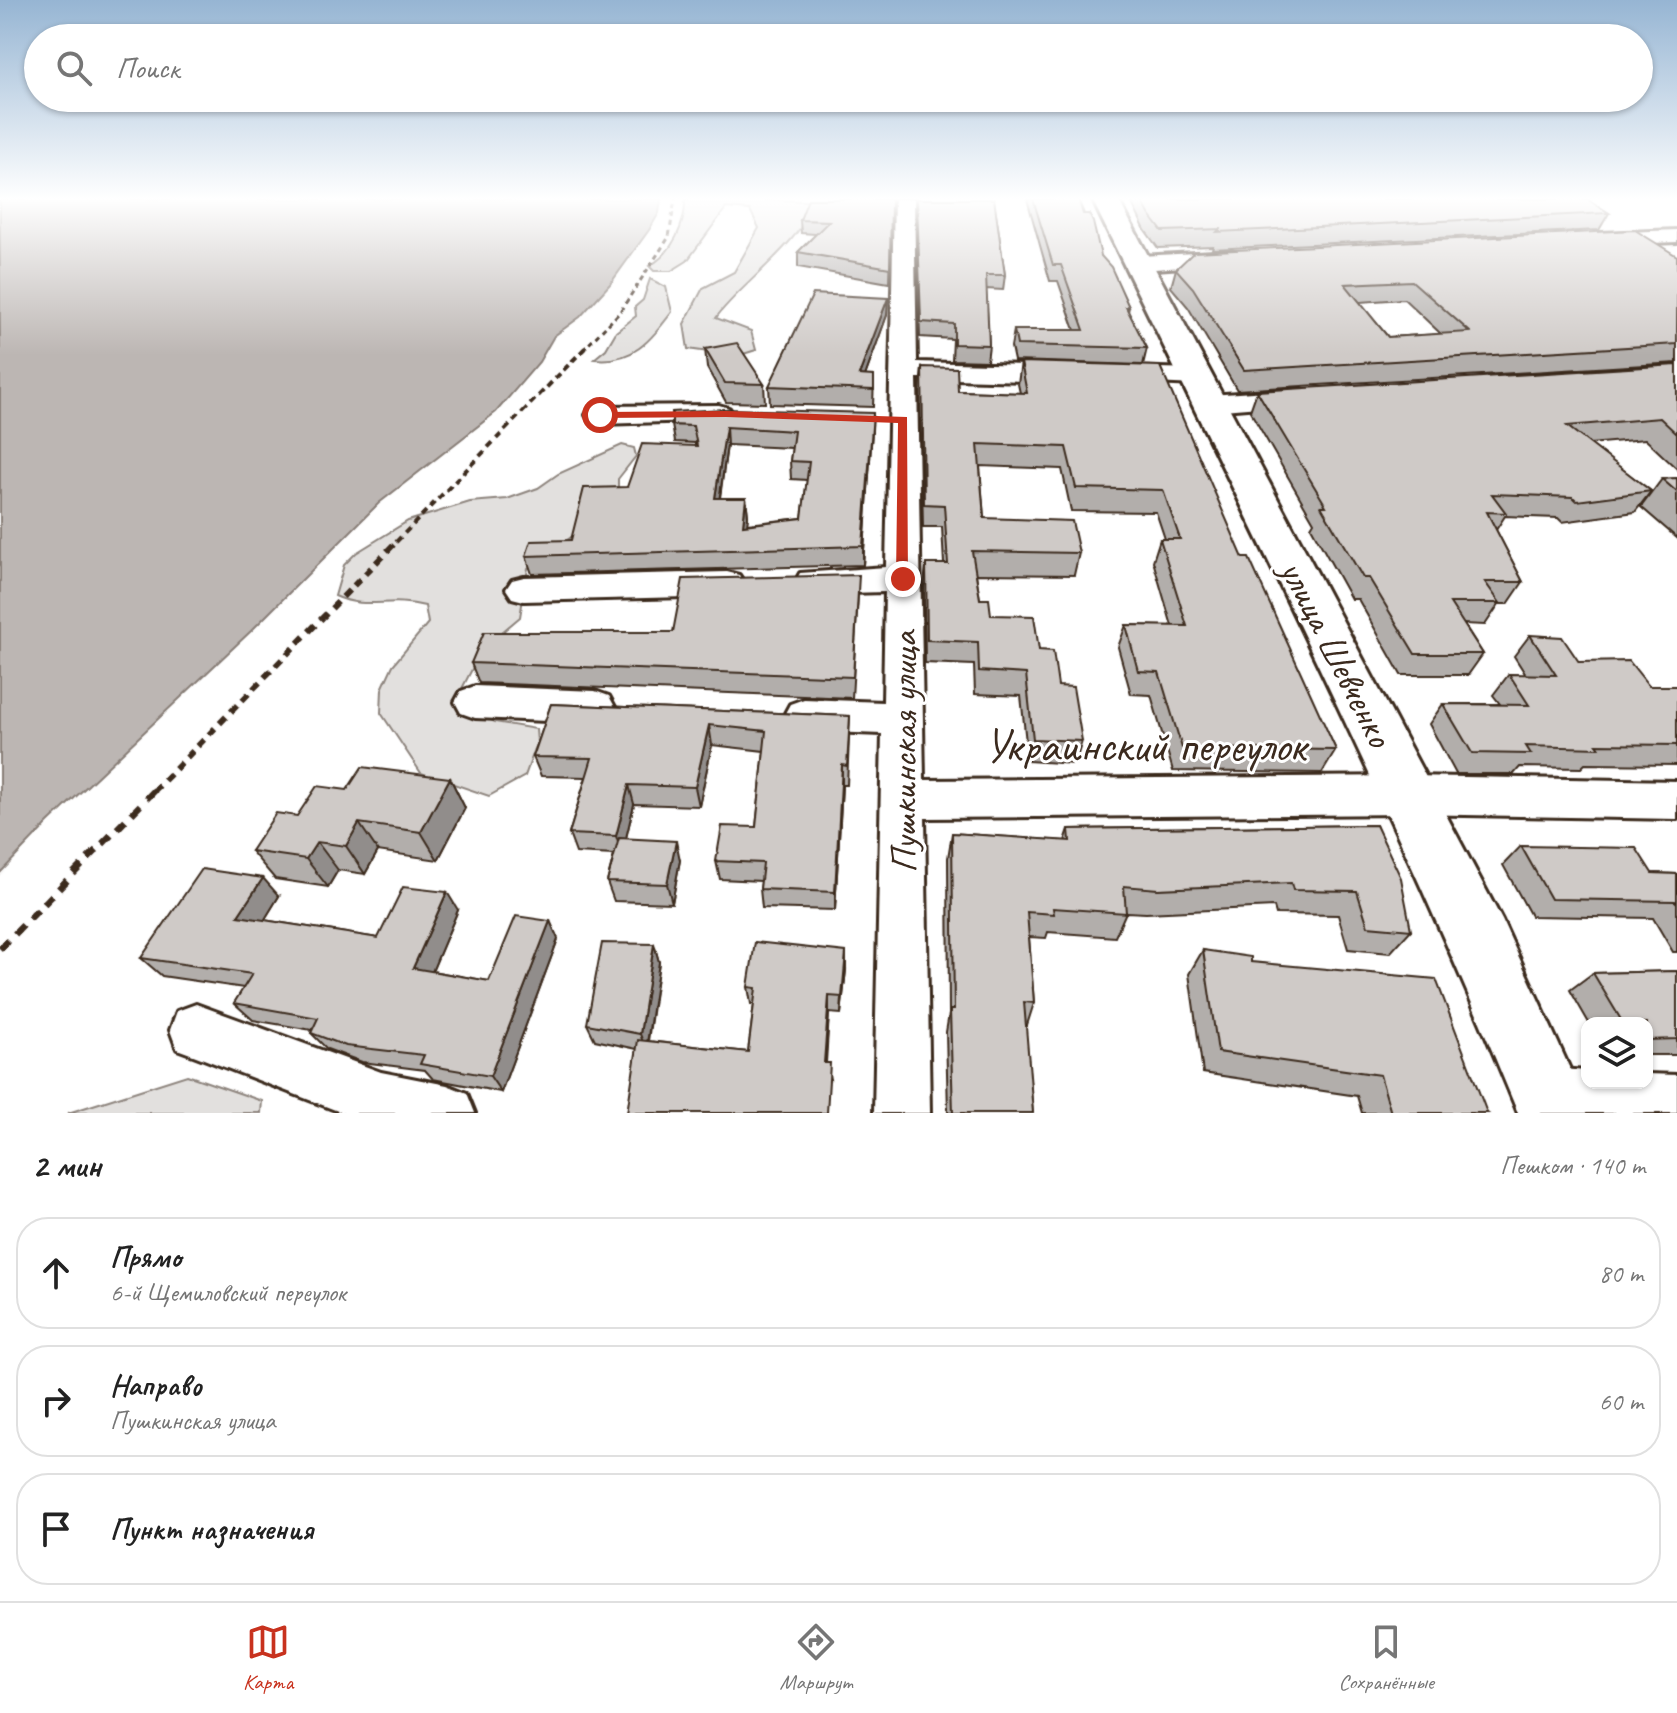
<!DOCTYPE html>
<html lang="ru">
<meta charset="utf-8">
<style>
:root{--surface:#fff;--page:#f2f2f2;--text:#222;--muted:#767676;--line:#e0e0e0;--accent:#c8321e}
body{margin:0;font-family:Caveat,sans-serif;background:var(--page);color:var(--text)}
.controls{position:absolute;right:24px;bottom:24px;display:grid;overflow:hidden;border-radius:16px;box-shadow:0 2px 6px #0004}
.controls button{width:72px;height:72px;display:grid;place-items:center;padding:0;border:0;border-bottom:2px solid var(--line);background:var(--surface);color:var(--text);font:40px sans-serif}
.stop{position:absolute;width:24px;height:24px;margin:-18px;border:6px solid #c8321e;border-radius:50%;background:#fff}
.stop.end{background:#c8321e;border-color:#fff;box-shadow:0 2px 8px #0008}
.list{margin:0;padding:0;list-style:none}
h2{display:flex;justify-content:space-between;align-items:center;height:104px;margin:0;padding:0 32px;font-size:34px}
h2 small{font-size:26px;font-weight:400;color:var(--muted)}
.list li{display:grid;grid-template-columns:52px 1fr auto;gap:24px;align-items:center;box-sizing:border-box;height:112px;margin:0 16px 16px;padding:0 16px;border:2px solid var(--line);border-radius:32px}
.list b{display:block;font-size:30px;white-space:nowrap}
.list p{margin:0;font-size:26px;white-space:nowrap;color:var(--muted)}
.list em{font-size:26px;font-style:normal;color:var(--muted)}
.icon{flex:none;width:44px;height:44px;fill:none;stroke:currentColor;stroke-width:2;stroke-linecap:round;stroke-linejoin:round}
.map{position:relative;flex:none;width:1677px;height:1113px;overflow:hidden}
.search{position:absolute;background:var(--surface);box-shadow:0 2px 6px #0004;left:24px;right:24px;top:24px;height:88px;display:flex;align-items:center;gap:20px;box-sizing:border-box;padding:0 28px;border-radius:44px;color:var(--muted);font-size:30px}
.sheet{height:488px;background:var(--surface)}
nav{display:flex;justify-content:space-around;align-items:center;box-sizing:border-box;height:112px;border-top:2px solid var(--line);background:var(--surface);font-size:22px;color:var(--muted)}
nav a{display:grid;justify-items:center;gap:4px}
nav .on{color:var(--accent)}
.map>svg:first-child{display:block}
.green{fill:#e2e0de;stroke:#8e857e;stroke-width:2}
.water{fill:#bcb6b3;stroke:#887e77;stroke-width:2}
.lines{fill:none;stroke-linecap:round;stroke-linejoin:round}
.street-casing{stroke:#3b2a1e;stroke-width:6}
.secondary-casing{stroke:#3b2a1e;stroke-width:6}
.path-far3{stroke:#3b2a1e;stroke-width:3;stroke-dasharray:5 4;stroke-linecap:butt}
.path-far2{stroke:#3b2a1e;stroke-width:4;stroke-dasharray:7 5;stroke-linecap:butt}
.path-far1{stroke:#3b2a1e;stroke-width:6;stroke-dasharray:9 7;stroke-linecap:butt}
.path{stroke:#3b2a1e;stroke-width:7;stroke-dasharray:12 9;stroke-linecap:butt}
.street{fill:#fff;fill-rule:evenodd}
.secondary{fill:#fff;fill-rule:evenodd}
.wall{fill:#b2aeab;stroke:#3b2a1e;stroke-width:2;fill-rule:evenodd}
.shaded-wall{fill:#918d8b;stroke:#3b2a1e;stroke-width:2}
.building{fill:#cfcac7;stroke:#3b2a1e;stroke-width:2;fill-rule:evenodd}
.route{fill:#c8321e}
.labels{text-anchor:middle;stroke-width:6;stroke-linejoin:round;paint-order:stroke}
.street-label{font-size:38px;fill:#3b2a1e;stroke:#fff}
.near-street-label{font-size:46px;fill:#3b2a1e;stroke:#fff}
</style>
<div class="map">
<svg width="1677" height="1113" viewBox="0 0 1677 1113">
<rect width="100%" height="100%" fill="#fff"/>
<filter id="ink" filterUnits="userSpaceOnUse"><feTurbulence type="fractalNoise" baseFrequency=".0125" numOctaves="2"/><feDisplacementMap in="SourceGraphic" scale="16" xChannelSelector="R" yChannelSelector="G"/><feConvolveMatrix kernelMatrix="1 2 1 2 8 2 1 2 1" color-interpolation-filters="sRGB"/></filter>
<g filter="url(#ink)">
<!-- green -->
<path class="green" d="M685,199L812,201C809,237 737,287 716,318L751,331L756,350L737,356L688,349L684,324L703,288L734,272L759,228L750,210L726,208L687,261L671,271H654L649,266C672,254 686,224 685,199Z
M650,279L666,287L672,312C649,342 633,363 594,359L606,349L616,332L636,316L635,307L643,300Z
M622,445L634,448L636,456L618,479V489L581,530L528,568L520,617L483,648L454,704L495,722L536,729L537,743L525,776L489,796L421,773L381,713L382,689L393,665L428,623L425,606C388,596 368,611 335,596L344,565L356,553L408,521L470,502L507,499L538,488L558,474Z
M187,1075L262,1101L261,1113H68Z"/>
<!-- water -->
<path class="water" d="M0,199H661L659,213L649,230L610,284L580,317L554,336L539,362L496,412L379,503L251,631L48,823L0,873Z"/>
<g class="lines">
<defs>
<path id="street" d="M894,199H914L917,362L1065,366L1074,368L1078,374L1074,380L1065,382L917,378L924,780L1409,776L1677,781V819L1409,814L925,818L930,1113H874L882,734L804,731L790,726L784,715L790,704L804,699L883,702L885,592L812,594L800,591L795,582L800,573L886,567Z
M1677,230V242L1600,245L1589,239L1600,233Z
M1232,251L1243,258L1240,263L1140,270L1129,263L1140,256Z
M1118,367L1197,369L1207,371L1210,377L1207,383L1197,385L1108,381L1105,375L1108,369Z
M1297,389L1307,391L1311,397L1307,403L1210,411L1200,409L1196,403L1200,397L1210,395Z
M719,405L729,408L733,414L729,420L600,424L590,421L586,415L590,409L600,406Z
M727,572L739,575L745,584L739,593L727,596L524,601L512,598L506,589L512,580L524,577Z
M475,686L595,691L609,696L615,707L609,718L595,723L475,718L461,713L455,702L461,691Z
M196,1004L381,1072L447,1085L467,1093L475,1113H343L196,1056L177,1049L170,1030L177,1011Z
M1547,1068L1587,1071V1083H1647V1074L1677,1075V1113H1526L1519,1096L1528,1077Z"/>
<path id="secondary" d="M1092,199H1118L1502,920L1590,1113H1518C1391,802 1239,502 1092,199Z"/>
</defs>
<!-- street casing -->
<use href="#street" class="street-casing"/>
<!-- secondary casing -->
<use href="#secondary" class="secondary-casing"/>
<!-- path-far3 -->
<path class="path-far3" d="M583,350L619,313L669,237L675,199"/>
<!-- path-far2 -->
<path class="path-far2" d="M396,542L585,348"/>
<!-- path-far1 -->
<path class="path-far1" d="M153,792L398,540"/>
<!-- path -->
<path class="path" d="M0,949L155,790"/>
<!-- street -->
<use href="#street" class="street"/>
<!-- secondary -->
<use href="#secondary" class="secondary"/>
</g>
<!-- wall -->
<path class="wall" d="M891,199L889,283L798,267V252L816,234L801,233L800,220Z
M916,199H994L1005,275L1003,290L986,289L989,345L987,361L952,360L953,339L920,337Z
M1027,199H1078L1101,256L1129,307L1128,312L1147,348L1143,365L1014,361L1011,347L1014,330H1075L1058,281H1050Z
M1130,199H1587L1609,213L1599,230L1212,249L1213,246L1158,248L1145,230Z
M1675,256H1677V363L1237,390L1188,307L1171,287L1176,269ZM1404,299L1441,334L1388,337L1359,302Z
M888,298L887,315L865,376H874L873,407L770,404L769,386Z
M705,349L764,384L765,403L726,402L707,368Z
M1021,362L1243,558L1336,750L1322,773L1173,771L1151,695L1131,694L1118,647L1126,625L1172,626L1153,561L1160,539H1165L1156,512L1071,511L1062,469L980,466L984,518L1079,553L1074,575L976,574L980,599L991,615L1039,650L1058,686L1082,741L1075,764L1028,761L1021,696L975,694L974,665L925,663L924,587L926,564H944L942,527H923L920,388L922,367L958,391L1020,393L1018,384Z
M1677,365V469L1645,439L1589,444L1651,491L1635,512L1562,522L1558,518L1505,516L1496,530L1523,582L1508,604H1499L1485,625L1464,624L1483,654L1468,675H1401L1358,599H1351L1311,527L1314,522L1250,411L1257,391Z
M672,425L872,430L863,565L532,574L526,556L571,540L627,487L695,446V443L675,442ZM727,445L792,448L790,461L791,479L807,480L802,518L747,524L748,516L746,498H720Z
M1677,478V538L1641,507L1662,479Z
M858,596L852,698L479,683L471,663L673,632Z
M1530,635L1579,662L1649,686H1677V765L1585,764L1581,768L1520,767L1514,774H1456L1429,724L1443,704H1500L1493,695L1509,674L1526,675L1514,656Z
M551,704L850,716L847,785H842L835,910L762,908L760,889L761,881L720,879L716,861L756,827L764,751L712,745L699,806L634,804L626,838L680,860L672,903L614,901L607,882L614,855L576,853L569,834L586,777L541,776L533,757Z
M450,778L465,808L438,860L378,851L365,874L338,870L328,887L275,879L251,851L297,816L347,790Z
M1376,825L1411,930L1390,953L1348,949L1338,915L1276,914L1274,907L1146,913L1126,912L1115,937L1048,932L1046,938L1029,937L1034,1003L1027,1025H1025L1033,1113H948L946,1032L949,1014L948,858L952,833L1065,841L1069,829Z
M1521,846L1652,873L1677,874V952H1673L1653,918L1531,916L1503,865Z
M279,896L264,920L378,938L458,910L432,971L489,981L550,921L558,939L501,1092L433,1079L425,1070L362,1062L327,1049L311,1033L312,1030L253,1020L234,1003L244,988L162,976L141,958Z
M654,944L659,962L648,1041L748,1052L754,1004H751L748,987L846,970L841,1014L829,1013L826,1063L830,1079L637,1049L595,1040L587,1024Z
M1203,950L1251,962L1487,1113H1362L1357,1096L1203,1073L1189,974Z
M1677,971V1055H1647V1023H1589L1570,990L1593,973Z"/>
<!-- shaded-wall -->
<path class="shaded-wall" d="M888,298L887,315L860,390L859,375Z
M873,413L872,430L863,565V546Z
M726,427L727,445L717,516L715,498Z
M746,498L748,516L745,543L743,525Z
M709,725L712,745L699,806L695,787Z
M842,765V785L835,910V892Z
M450,778L465,808L438,860L421,832Z
M629,785L634,804L622,855L616,836Z
M359,823L378,851L365,874L346,846Z
M676,841L680,860L672,903L667,884Z
M317,842L338,870L328,887L306,859Z
M263,878L279,896L256,934L238,916Z
M447,892L458,910L426,986L413,968Z
M550,921L558,939L501,1092L490,1076Z
M654,944L659,962L646,1050L640,1034Z
M846,952V970L841,1014L842,997Z
M829,996V1013L824,1079V1063Z"/>
<!-- building -->
<path class="building" d="M808,199H891L890,268L798,252L829,221L800,220Z
M917,199H994L1005,275H986L989,345L954,344V324L921,322Z
M1033,199H1078L1083,214H1089L1093,222L1101,256L1111,267L1129,307H1126L1147,348L1017,345L1014,330H1084L1061,265H1053Z
M1141,199H1587L1609,213L1217,232L1220,229L1162,231L1149,214Z
M1635,230L1677,256V344L1244,370L1193,288L1176,269L1194,252ZM1412,281L1470,332L1388,337L1345,284Z
M813,294L888,298L859,375L874,376V390L769,386Z
M737,343L764,384L725,383L705,349Z
M1021,362L1160,366L1243,558H1249L1336,750L1182,748L1159,672L1138,671L1126,625L1187,626L1160,539H1180L1163,490L1076,488L1066,447L978,444L984,518L1072,521L1079,553L972,551L980,599H989L991,615L1034,616L1039,650L1053,651L1058,686L1073,687L1082,741L1033,739L1026,674L979,671L978,642L927,640L926,564H948L944,505L924,504L922,367L957,368L958,391L1027,393Z
M1677,365V434L1660,418L1567,426L1651,491L1577,501L1573,497L1492,494L1506,513L1487,512L1523,582H1485L1500,603H1450L1483,654H1415L1369,578H1363L1321,506H1326L1257,391Z
M724,409L873,413L863,546L526,556L531,541L571,540L584,488L627,487L642,444L697,446L693,426L672,425V412ZM726,427L794,431L790,461L809,462L802,518L743,525L746,498H715Z
M1677,478V492L1662,479Z
M859,575L853,677L471,663L484,632H673L683,579Z
M1530,635L1562,637L1579,662L1629,661L1649,686H1677V745L1597,744L1600,748L1526,746L1531,754L1472,753L1443,704L1529,705L1509,674L1556,675Z
M551,704L850,716L847,766L842,765L835,892L760,889L763,863L716,861L722,826L756,827L766,731L709,725L695,787L629,785L616,836L569,834L592,758L533,757Z
M362,767L450,778L421,832L359,823L346,846L317,842L306,859L251,851L276,813L297,816L317,786L347,790Z
M1376,825L1401,878L1411,930L1368,926L1357,891L1293,890L1291,883L1158,889L1124,886L1126,913L1053,908L1054,914L1027,912L1034,1003L1024,1002L1033,1113H953L950,1010H954L952,833L1070,841L1069,829Z
M619,838L676,841L667,884L607,882Z
M1521,846L1636,848L1652,873L1677,874V903L1675,901L1551,899Z
M202,869L263,878L238,916L378,938L403,887L447,892L413,968L489,981L516,916L550,921L490,1076L420,1064L424,1055L346,1046L311,1033L318,1018L234,1003L252,974L141,958Z
M755,942L846,952L842,997L829,996L824,1063H830L827,1113H627L638,1040L748,1052L756,988L748,987Z
M602,943L654,944L640,1034L587,1024Z
M1203,950L1251,957V962L1436,979L1487,1113H1391L1380,1075L1218,1052Z
M1677,971V1039L1647,1040V1023H1623L1593,973Z"/>
</g>
<!-- sky -->
<linearGradient id="sky" x2="0" y2="1"><stop stop-color="#96b5d3"/><stop offset="0.56" stop-color="#fff"/><stop offset="1" stop-color="#fff" stop-opacity="0"/></linearGradient>
<rect width="1677" height="355" fill="url(#sky)"/>
<!-- route -->
<path class="route" d="M726,411L907,417L908,583L896,579L898,423L726,417L600,418L594,415L600,412Z"/>
<g class="labels">
<!-- street labels -->
<g class="street-label">
<text transform="translate(1337 653) rotate(63)" y="13">улица Шевченко</text>
<text transform="translate(903 752) rotate(-90)" y="13">Пушкинская улица</text>
</g>
<!-- near-street labels -->
<g class="near-street-label">
<text x="1145" y="761">Украинский переулок</text>
</g>
</g>
</svg>
<div class="controls">
<button><svg class="icon" aria-label="layers" viewBox="0 0 24 24"><path d="M12 4l9 5-9 5-9-5zM3 14l9 5 9-5"/></svg></button>
</div>
<div class="stop" style="left:600px;top:415px"></div>
<div class="stop end" style="left:903px;top:579px"></div>
<div class="search"><svg class="icon" aria-label="search" viewBox="0 0 24 24"><circle cx="10" cy="10" r="6"/><path d="M15 15l6 6"/></svg>Поиск</div>
</div>
<section class="sheet">
<h2>2 мин<small>Пешком · 140 m</small></h2>
<ul class="list">
<li><svg class="icon" aria-label="ahead" viewBox="0 0 24 24"><path d="M12 20V5M6 11l6-6 6 6"/></svg><div><b>Прямо</b><p>6-й Щемиловский переулок</p></div><em>80 m</em></li>
<li><svg class="icon" aria-label="right" viewBox="0 0 24 24"><path d="M7 20v-9h11M14 6l5 5-5 5"/></svg><div><b>Направо</b><p>Пушкинская улица</p></div><em>60 m</em></li>
<li><svg class="icon" aria-label="arrive" viewBox="0 0 24 24"><path d="M6 21V4h12l-3 4 3 4H6"/></svg><div><b>Пункт назначения</b></div></li>
</ul>
</section>
<nav>
<a class="on"><svg class="icon" aria-label="map" viewBox="0 0 24 24"><path d="M3 6l6-2 6 2 6-2v14l-6 2-6-2-6 2zM9 4v14M15 6v14"/></svg>Карта</a>
<a><svg class="icon" aria-label="directions" viewBox="0 0 24 24"><path d="M12 3l9 9-9 9-9-9zM9 14v-3h6M13 9l2 2-2 2"/></svg>Маршрут</a>
<a><svg class="icon" aria-label="saved" viewBox="0 0 24 24"><path d="M7 4h10v16l-5-4-5 4z"/></svg>Сохранённые</a>
</nav>
